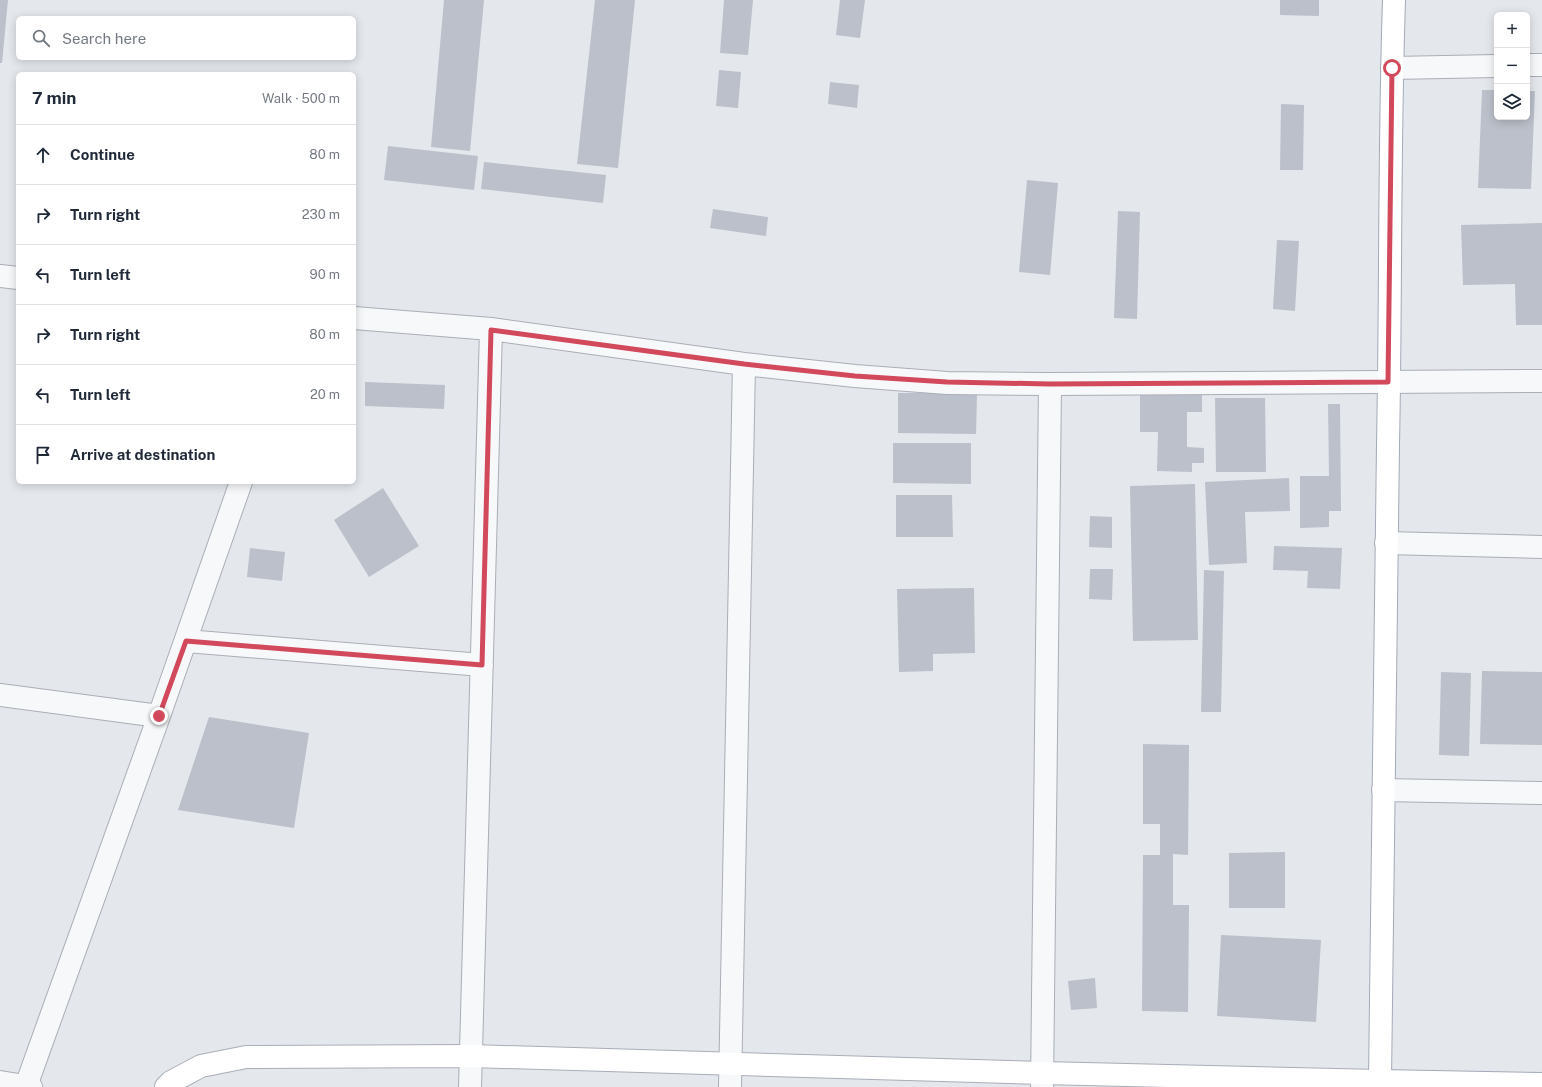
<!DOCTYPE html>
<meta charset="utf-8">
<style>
:root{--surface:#fff;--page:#f2f2f3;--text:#1f2937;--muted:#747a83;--line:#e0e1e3}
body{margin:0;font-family:"Public Sans",sans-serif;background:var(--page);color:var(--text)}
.controls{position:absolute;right:12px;top:12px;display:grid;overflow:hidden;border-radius:6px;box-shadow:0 2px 10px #0003}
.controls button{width:36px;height:36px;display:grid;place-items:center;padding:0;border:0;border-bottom:1px solid var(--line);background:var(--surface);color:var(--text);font:20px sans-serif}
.stop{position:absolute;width:12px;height:12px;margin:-9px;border:3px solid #d1495b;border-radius:50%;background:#fff}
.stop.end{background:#d1495b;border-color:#fff;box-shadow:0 1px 4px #0008}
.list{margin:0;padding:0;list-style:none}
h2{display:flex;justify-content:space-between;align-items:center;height:52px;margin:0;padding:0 16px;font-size:17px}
h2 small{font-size:13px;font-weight:400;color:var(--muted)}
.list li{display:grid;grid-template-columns:26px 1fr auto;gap:12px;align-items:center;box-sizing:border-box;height:60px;padding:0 16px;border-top:1px solid var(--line)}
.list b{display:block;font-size:15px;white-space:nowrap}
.list em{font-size:13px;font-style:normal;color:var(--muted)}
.icon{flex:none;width:22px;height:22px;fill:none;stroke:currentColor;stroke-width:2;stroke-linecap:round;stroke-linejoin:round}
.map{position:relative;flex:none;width:1542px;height:1087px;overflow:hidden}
.search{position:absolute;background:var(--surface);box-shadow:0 2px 10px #0003;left:16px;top:16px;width:340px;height:44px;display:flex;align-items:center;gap:10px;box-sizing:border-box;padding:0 14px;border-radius:6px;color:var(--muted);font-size:15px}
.panel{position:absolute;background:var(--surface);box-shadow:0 2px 10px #0003;left:16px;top:72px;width:340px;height:412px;border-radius:6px}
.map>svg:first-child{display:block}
.building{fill:#bbc0ca}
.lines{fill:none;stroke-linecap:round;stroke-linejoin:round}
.minor-casing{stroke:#a9aeb7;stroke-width:24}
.secondary-casing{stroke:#a9aeb7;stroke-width:24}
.primary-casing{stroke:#a3abb8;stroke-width:24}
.minor{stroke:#f7f8fa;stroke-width:22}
.secondary{stroke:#fff;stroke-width:22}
.primary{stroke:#fff;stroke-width:22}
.route{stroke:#d1495b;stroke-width:5}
</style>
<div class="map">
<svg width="1542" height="1087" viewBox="0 0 1542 1087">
<rect width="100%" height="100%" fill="#e4e7ec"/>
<!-- building -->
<path class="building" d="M0,0H8L2,63H0Z
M444,0H484L470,151L431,147Z
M595,0H635L618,168L577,164Z
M724,0H753L748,55L720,53Z
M840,0H865L860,38L836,35Z
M1280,0H1319V16L1280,15Z
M719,70L741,72L738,108L716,106Z
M830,82L859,85L857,108L828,104Z
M1482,90H1497V117H1527V91H1535L1531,189L1478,188Z
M1281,104L1304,105L1303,170H1280Z
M388,146L478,156L474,190L384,180Z
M484,162L606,175L603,203L481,189Z
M1027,180L1058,183L1050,275L1019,272Z
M713,209L768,217L766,236L710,228Z
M1118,211L1140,212L1137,319L1114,318Z
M1542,223V325H1516L1515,284L1463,285L1461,225Z
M1277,240L1299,241L1295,311L1273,309Z
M365,382L445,385L444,409L365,406Z
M1140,392L1202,393V412H1187V447L1204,448V463H1192V472L1157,471L1158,432H1140Z
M898,393H977L976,434L898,433Z
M1215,398H1265L1266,472H1216Z
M1328,404H1340L1341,511H1329V527L1300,528V476H1329Z
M893,443H971V484L893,483Z
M1289,478L1290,511L1245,512L1247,563L1209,565L1205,482Z
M1195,484L1198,640L1133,641L1130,486Z
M383,488L419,546L369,577L334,520Z
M896,495H952L953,537H896Z
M1090,516L1112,517V548L1089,547Z
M1274,546L1342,548L1340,589L1307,588L1308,571L1273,570Z
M250,548L285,552L282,581L247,577Z
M1090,569H1113L1112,600L1089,599Z
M1204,570L1224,571L1221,712H1201Z
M974,588L975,653L933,654V671L899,672L897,589Z
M1482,671L1542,672V745L1480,744Z
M1441,672L1471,673L1469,756L1439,755Z
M209,717L309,733L294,828L178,810Z
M1143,744L1189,745L1188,855L1173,854V905H1189L1188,1012L1142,1011L1143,855H1160V824H1143Z
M1285,852V908H1229V853Z
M1221,935L1321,940L1316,1022L1217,1016Z
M1095,978L1097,1008L1071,1010L1068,981Z"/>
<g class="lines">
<defs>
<path id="minor" d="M1527,65H1542
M1392,68L1497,66
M0,276L18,278
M354,318L491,329L744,364L855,376L947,383L1050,384L1542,381
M1386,543L1542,547
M186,641L482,665
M0,695L159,716
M1383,790L1542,793
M0,1082L31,1087
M26,1086L159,716L241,482
M470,1087L491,329
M730,1087L744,364
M1042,1087L1050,384"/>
<path id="secondary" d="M166,1087L171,1082L201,1066L246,1057L471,1056L1043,1073L1380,1081"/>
<path id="primary" d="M1394,0C1389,148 1391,297 1388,445C1385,657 1382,869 1380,1081L1542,1084"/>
</defs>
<!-- minor casing -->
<use href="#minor" class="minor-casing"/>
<!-- secondary casing -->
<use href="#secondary" class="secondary-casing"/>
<!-- primary casing -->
<use href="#primary" class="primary-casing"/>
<!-- minor -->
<use href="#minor" class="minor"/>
<!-- secondary -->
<use href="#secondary" class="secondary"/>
<!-- primary -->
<use href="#primary" class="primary"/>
</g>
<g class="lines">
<!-- route -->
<path class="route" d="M159,716L186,641L482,665L491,330L744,364L855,376L947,382L1050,384L1388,382L1392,68"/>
</g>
</svg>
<div class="controls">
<button>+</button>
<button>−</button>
<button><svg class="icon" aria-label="layers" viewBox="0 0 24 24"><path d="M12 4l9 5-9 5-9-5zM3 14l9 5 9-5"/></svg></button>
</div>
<div class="stop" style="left:1392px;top:68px"></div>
<div class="stop end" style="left:159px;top:716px"></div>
<div class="search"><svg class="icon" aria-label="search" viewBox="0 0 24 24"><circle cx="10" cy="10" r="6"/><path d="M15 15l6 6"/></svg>Search here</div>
<section class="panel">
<h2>7 min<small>Walk · 500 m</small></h2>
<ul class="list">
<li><svg class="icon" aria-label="ahead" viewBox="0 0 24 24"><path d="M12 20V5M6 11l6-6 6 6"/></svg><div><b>Continue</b></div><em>80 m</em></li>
<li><svg class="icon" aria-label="right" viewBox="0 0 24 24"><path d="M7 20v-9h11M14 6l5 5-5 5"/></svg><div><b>Turn right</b></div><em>230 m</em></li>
<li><svg class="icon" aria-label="left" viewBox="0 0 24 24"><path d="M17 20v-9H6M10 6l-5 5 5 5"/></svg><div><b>Turn left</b></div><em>90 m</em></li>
<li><svg class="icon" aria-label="right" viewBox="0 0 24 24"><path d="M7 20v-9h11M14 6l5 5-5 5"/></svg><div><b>Turn right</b></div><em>80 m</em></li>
<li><svg class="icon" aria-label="left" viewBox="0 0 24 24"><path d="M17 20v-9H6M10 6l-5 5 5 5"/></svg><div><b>Turn left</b></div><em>20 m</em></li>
<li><svg class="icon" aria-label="arrive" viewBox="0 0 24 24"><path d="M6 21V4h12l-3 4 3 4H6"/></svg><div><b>Arrive at destination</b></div></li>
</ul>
</section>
</div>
